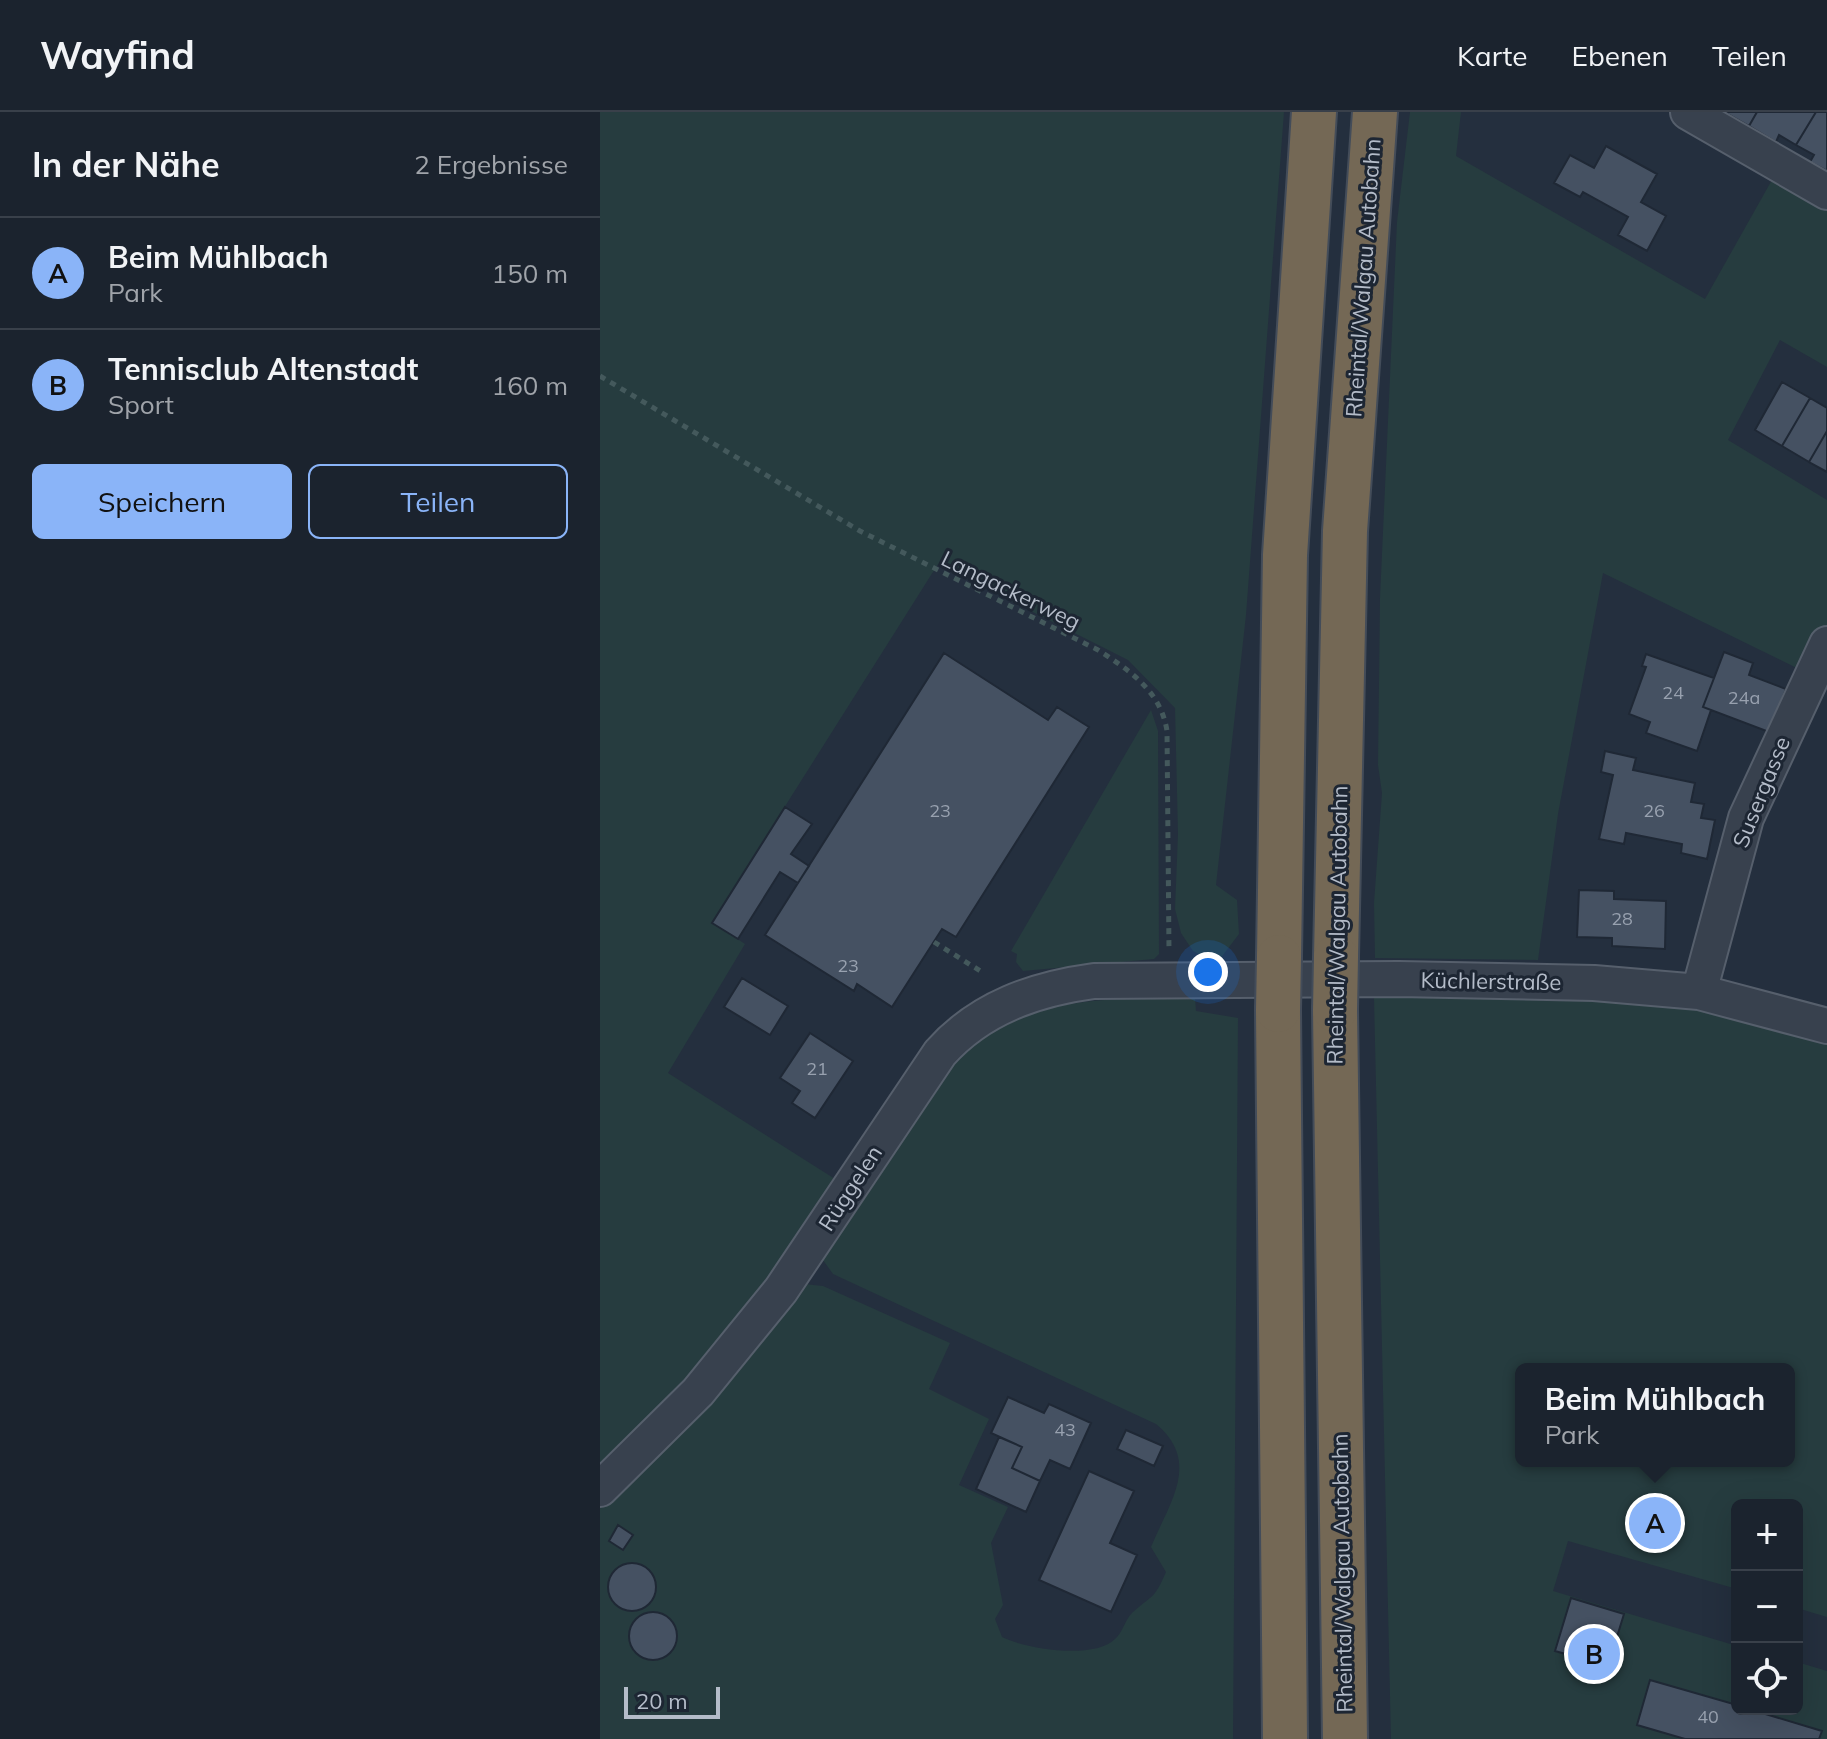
<!DOCTYPE html>
<html lang="de">
<meta charset="utf-8">
<style>
:root{--surface:#1b232e;--page:#282f3a;--text:#f1f3f6;--muted:#a0a4aa;--line:#39404a;--accent:#8ab4f8}
body{margin:0;font-family:Mulish,sans-serif;background:var(--page);color:var(--text)}
.controls{position:absolute;right:24px;bottom:24px;display:grid;overflow:hidden;border-radius:12px;box-shadow:0 8px 32px #0002}
.controls button{width:72px;height:72px;display:grid;place-items:center;padding:0;border:0;border-bottom:2px solid var(--line);background:var(--surface);color:var(--text);font:40px sans-serif}
.scale{position:absolute;left:24px;bottom:20px;width:96px;box-sizing:border-box;padding-left:8px;border:4px solid #b4bcc9;border-top:0;font-size:22px;line-height:28px;white-space:nowrap;color:#b4bcc9;-webkit-text-stroke:6px #1d2633;paint-order:stroke}
.you{position:absolute;left:608px;top:860px;width:28px;height:28px;margin:-20px;border:6px solid #fff;border-radius:50%;background:#1a73e8;box-shadow:0 0 0 12px #1a73e833}
.badge{display:grid;place-items:center;width:52px;height:52px;border-radius:50%;background:var(--accent);color:#111;font-size:26px;font-weight:700}
.pin{position:absolute;translate:-50% -50%;border:4px solid #fff;box-shadow:0 2px 8px #0006}
.popup{position:absolute;left:915px;top:1251px;width:280px;height:104px;box-sizing:border-box;display:grid;place-content:center;border-radius:12px;background:var(--surface);filter:drop-shadow(0 2px 6px #0005);font-size:26px;white-space:nowrap;color:var(--muted)}
.popup b{font-size:30px;color:var(--text)}
.popup::after{content:'';position:absolute;left:50%;top:100%;margin-left:-16px;border:16px solid transparent;border-top-color:var(--surface)}
.list{margin:0;padding:0;list-style:none}
h2{display:flex;justify-content:space-between;align-items:center;height:104px;margin:0;padding:0 32px;font-size:34px}
h2 small{font-size:26px;font-weight:400;color:var(--muted)}
.list li{display:grid;grid-template-columns:52px 1fr auto;gap:24px;align-items:center;box-sizing:border-box;height:112px;padding:0 32px;border-top:2px solid var(--line)}
.list b{display:block;font-size:30px;white-space:nowrap}
.list p{margin:0;font-size:26px;white-space:nowrap;color:var(--muted)}
.list em{font-size:26px;font-style:normal;color:var(--muted)}
.actions{display:flex;gap:16px;padding:24px 32px}
.actions a{flex:1;padding:18px 0;border:2px solid var(--accent);border-radius:12px;text-align:center;font-size:28px;color:var(--accent)}
.actions .main{background:var(--accent);color:#111}
.icon{flex:none;width:44px;height:44px;fill:none;stroke:currentColor;stroke-width:2;stroke-linecap:round;stroke-linejoin:round}
.map{position:relative;flex:none;width:1227px;height:1627px;overflow:hidden}
header{display:flex;align-items:center;gap:48px;box-sizing:border-box;height:112px;padding:0 40px;background:var(--surface);border-bottom:2px solid var(--line)}
header strong{font-size:38px}
nav{display:flex;gap:44px;margin-inline-start:auto;font-size:28px}
main{display:flex}
aside{flex:1;background:var(--surface)}
.map>svg:first-child{display:block}
.green{fill:#263c3f;fill-rule:evenodd}
.building{fill:#455162;stroke:#1f2835;stroke-width:2}
.lines{fill:none;stroke-linecap:round;stroke-linejoin:round}
.street-casing{stroke:#565f6c;stroke-width:38}
.highway-casing{stroke:#434c59;stroke-width:48}
.path{stroke:#44595c;stroke-width:5;stroke-dasharray:6 6;stroke-linecap:butt}
.street{stroke:#38414e;stroke-width:34}
.highway{stroke:#746855;stroke-width:44}
.highway-bridge-casing{stroke:#434c59;stroke-width:48;stroke-linecap:butt}
.highway-bridge{stroke:#746855;stroke-width:44}
.labels{text-anchor:middle;stroke-width:6;stroke-linejoin:round;paint-order:stroke}
.number-label{font-size:18px;fill:#98a1af}
.street-label{font-size:22px;fill:#b4bcc9;stroke:#1d2633}
</style>
<header>
<strong>Wayfind</strong>
<nav><a>Karte</a><a>Ebenen</a><a>Teilen</a></nav>
</header>
<main>
<aside>
<h2>In der Nähe<small>2 Ergebnisse</small></h2>
<ul class="list">
<li><span class="badge">A</span><div><b>Beim Mühlbach</b><p>Park</p></div><em>150 m</em></li>
<li><span class="badge">B</span><div><b>Tennisclub Altenstadt</b><p>Sport</p></div><em>160 m</em></li>
</ul>
<div class="actions"><a class="main">Speichern</a><a>Teilen</a></div>
</aside>
<div class="map">
<svg width="1227" height="1627" viewBox="0 0 1227 1627">
<rect width="100%" height="100%" fill="#242f3e"/>
<!-- green -->
<path class="green" d="M0,0H684L646,503L616,773L637,788L639,822L617,851L593,839L581,821L575,797L578,722L575,596L528,548L338,452L112,810L145,832L68,961L235,1067C174,1167 91,1275 0,1352Z
M810,0H861L856,44L1105,187L1177,59L1227,88V255L1180,228L1128,328L1227,388V532L1211,563L1003,461L958,702L938,848L775,846L774,791L782,681L778,653L780,486L797,110Z
M551,598L558,619L559,842L554,847L423,859L416,850L417,842L411,839Z
M595,885L596,899L638,906L633,1627H0V1391L204,1172L223,1174L350,1231L329,1277L389,1307L359,1373L408,1395L391,1431L403,1493L395,1507L402,1525C426,1537 494,1548 515,1527C523,1520 525,1508 532,1501C553,1482 554,1488 566,1460L551,1435C569,1391 602,1350 556,1312L233,1162L223,1148L224,1140L354,950C428,882 501,887 595,885Z
M974,885L1096,895L1227,929V1505L1197,1496V1393H1137V1477L968,1429L953,1479L1137,1534V1597H1197V1550L1227,1559V1627H791L774,886ZM921,1257H1189V1349H921Z"/>
<!-- building -->
<path class="building" d="M1124,0H1157L1149,14Z
M1157,0H1216L1196,33L1179,23L1176,30L1149,14Z
M1216,0H1227V59L1210,50L1214,43L1196,33Z
M1006,34L1057,62L1041,90L1066,104L1047,139L1018,123L1028,105L983,80L980,85L954,71L970,43L994,56Z
M1182,270L1210,286L1182,334L1155,318Z
M1210,286L1227,296V319L1209,350L1182,334Z
M1227,319V360L1209,350Z
M1124,540L1153,551L1149,563L1186,577L1169,620L1103,595Z
M344,541L448,608L457,595L489,615L356,825L342,817L292,895L257,872L254,879L165,823Z
M1046,542L1114,566L1103,595L1111,598L1097,639L1046,621L1050,610L1029,602L1046,555L1042,554Z
M1005,639L1036,646L1033,658L1095,671L1091,690L1104,692L1101,706L1115,708L1107,747L1081,741L1082,732L1026,721L1024,732L999,727L1013,663L1001,660Z
M185,695L212,712L191,742L209,754L198,771L180,760L138,827L112,811Z
M979,778L1014,779V787L1066,789L1065,837L1012,834V826L977,825Z
M142,866L188,894L170,923L124,895Z
M210,921L253,949L215,1006L192,991L200,979L180,966Z
M408,1285L444,1301L449,1292L491,1311L470,1357L450,1348L440,1369L412,1356L422,1335L391,1321Z
M526,1318L563,1334L554,1354L517,1337Z
M399,1325L422,1335L412,1356L440,1369L426,1400L376,1377Z
M489,1359L534,1379L510,1431L537,1443L511,1500L439,1468Z
M18,1413L33,1423L23,1438L9,1429Z
M8 1475a24 24 0 1 1 48 0a24 24 0 1 1-48 0Z
M971,1486L1024,1502L1008,1554L955,1539Z
M29 1524a24 24 0 1 1 48 0a24 24 0 1 1-48 0Z
M1050,1568L1137,1593V1597H1149L1222,1619L1219,1627H1085L1037,1613Z"/>
<g class="lines">
<defs>
<path id="street" d="M1088,0L1227,80
M1099,880L1146,706L1227,532
M0,1377L98,1280L181,1178L340,941C380,896 435,877 494,869L799,867L994,871L1099,880L1227,914"/>
<path id="highway" d="M679,845L685,443L714,0
M736,845L745,419L775,0
M678,898L685,1627
M735,898L745,1627"/>
</defs>
<!-- street casing -->
<use href="#street" class="street-casing"/>
<!-- highway casing -->
<use href="#highway" class="highway-casing"/>
<!-- path -->
<path class="path" d="M0,264L260,419L498,538C529,558 561,579 567,619L569,839
M334,830L382,860"/>
<!-- street -->
<use href="#street" class="street"/>
<!-- highway -->
<use href="#highway" class="highway"/>
<defs>
<path id="highway-bridge" d="M678,898L679,845
M735,898L736,845"/>
</defs>
<!-- highway-bridge casing -->
<use href="#highway-bridge" class="highway-bridge-casing"/>
<!-- highway-bridge -->
<use href="#highway-bridge" class="highway-bridge"/>
</g>
<g class="labels">
<!-- number labels -->
<g class="number-label">
<text x="1073" y="587">24</text>
<text x="1144" y="592">24a</text>
<text x="340" y="705">23</text>
<text x="1054" y="705">26</text>
<text x="1022" y="813">28</text>
<text x="248" y="860">23</text>
<text x="217" y="963">21</text>
<text x="465" y="1324">43</text>
<text x="1108" y="1611">40</text>
</g>
<!-- street labels -->
<g class="street-label">
<text transform="translate(763 166) rotate(-86)" y="8">Rheintal/Walgau Autobahn</text>
<text transform="translate(411 478) rotate(26)" y="8">Langackerweg</text>
<text transform="translate(1161 680) rotate(-68)" y="8">Susergasse</text>
<text transform="translate(737 813) rotate(-89)" y="8">Rheintal/Walgau Autobahn</text>
<text transform="translate(891 869) rotate(1)" y="8">Küchlerstraße</text>
<text transform="translate(250 1076) rotate(-57)" y="8">Rüggelen</text>
<text transform="translate(742 1461) rotate(-91)" y="8">Rheintal/Walgau Autobahn</text>
</g>
</g>
</svg>
<div class="controls">
<button>+</button>
<button>−</button>
<button><svg class="icon" aria-label="locate" viewBox="0 0 24 24"><circle cx="12" cy="12" r="6"/><path d="M12 2v4M12 18v4M2 12h4M18 12h4"/></svg></button>
</div>
<div class="scale">20 m</div>
<div class="you"></div>
<div class="pin badge" style="left:1055px;top:1411px">A</div>
<div class="popup"><b>Beim Mühlbach</b>Park</div>
<div class="pin badge" style="left:994px;top:1542px">B</div>
</div>
</main>
